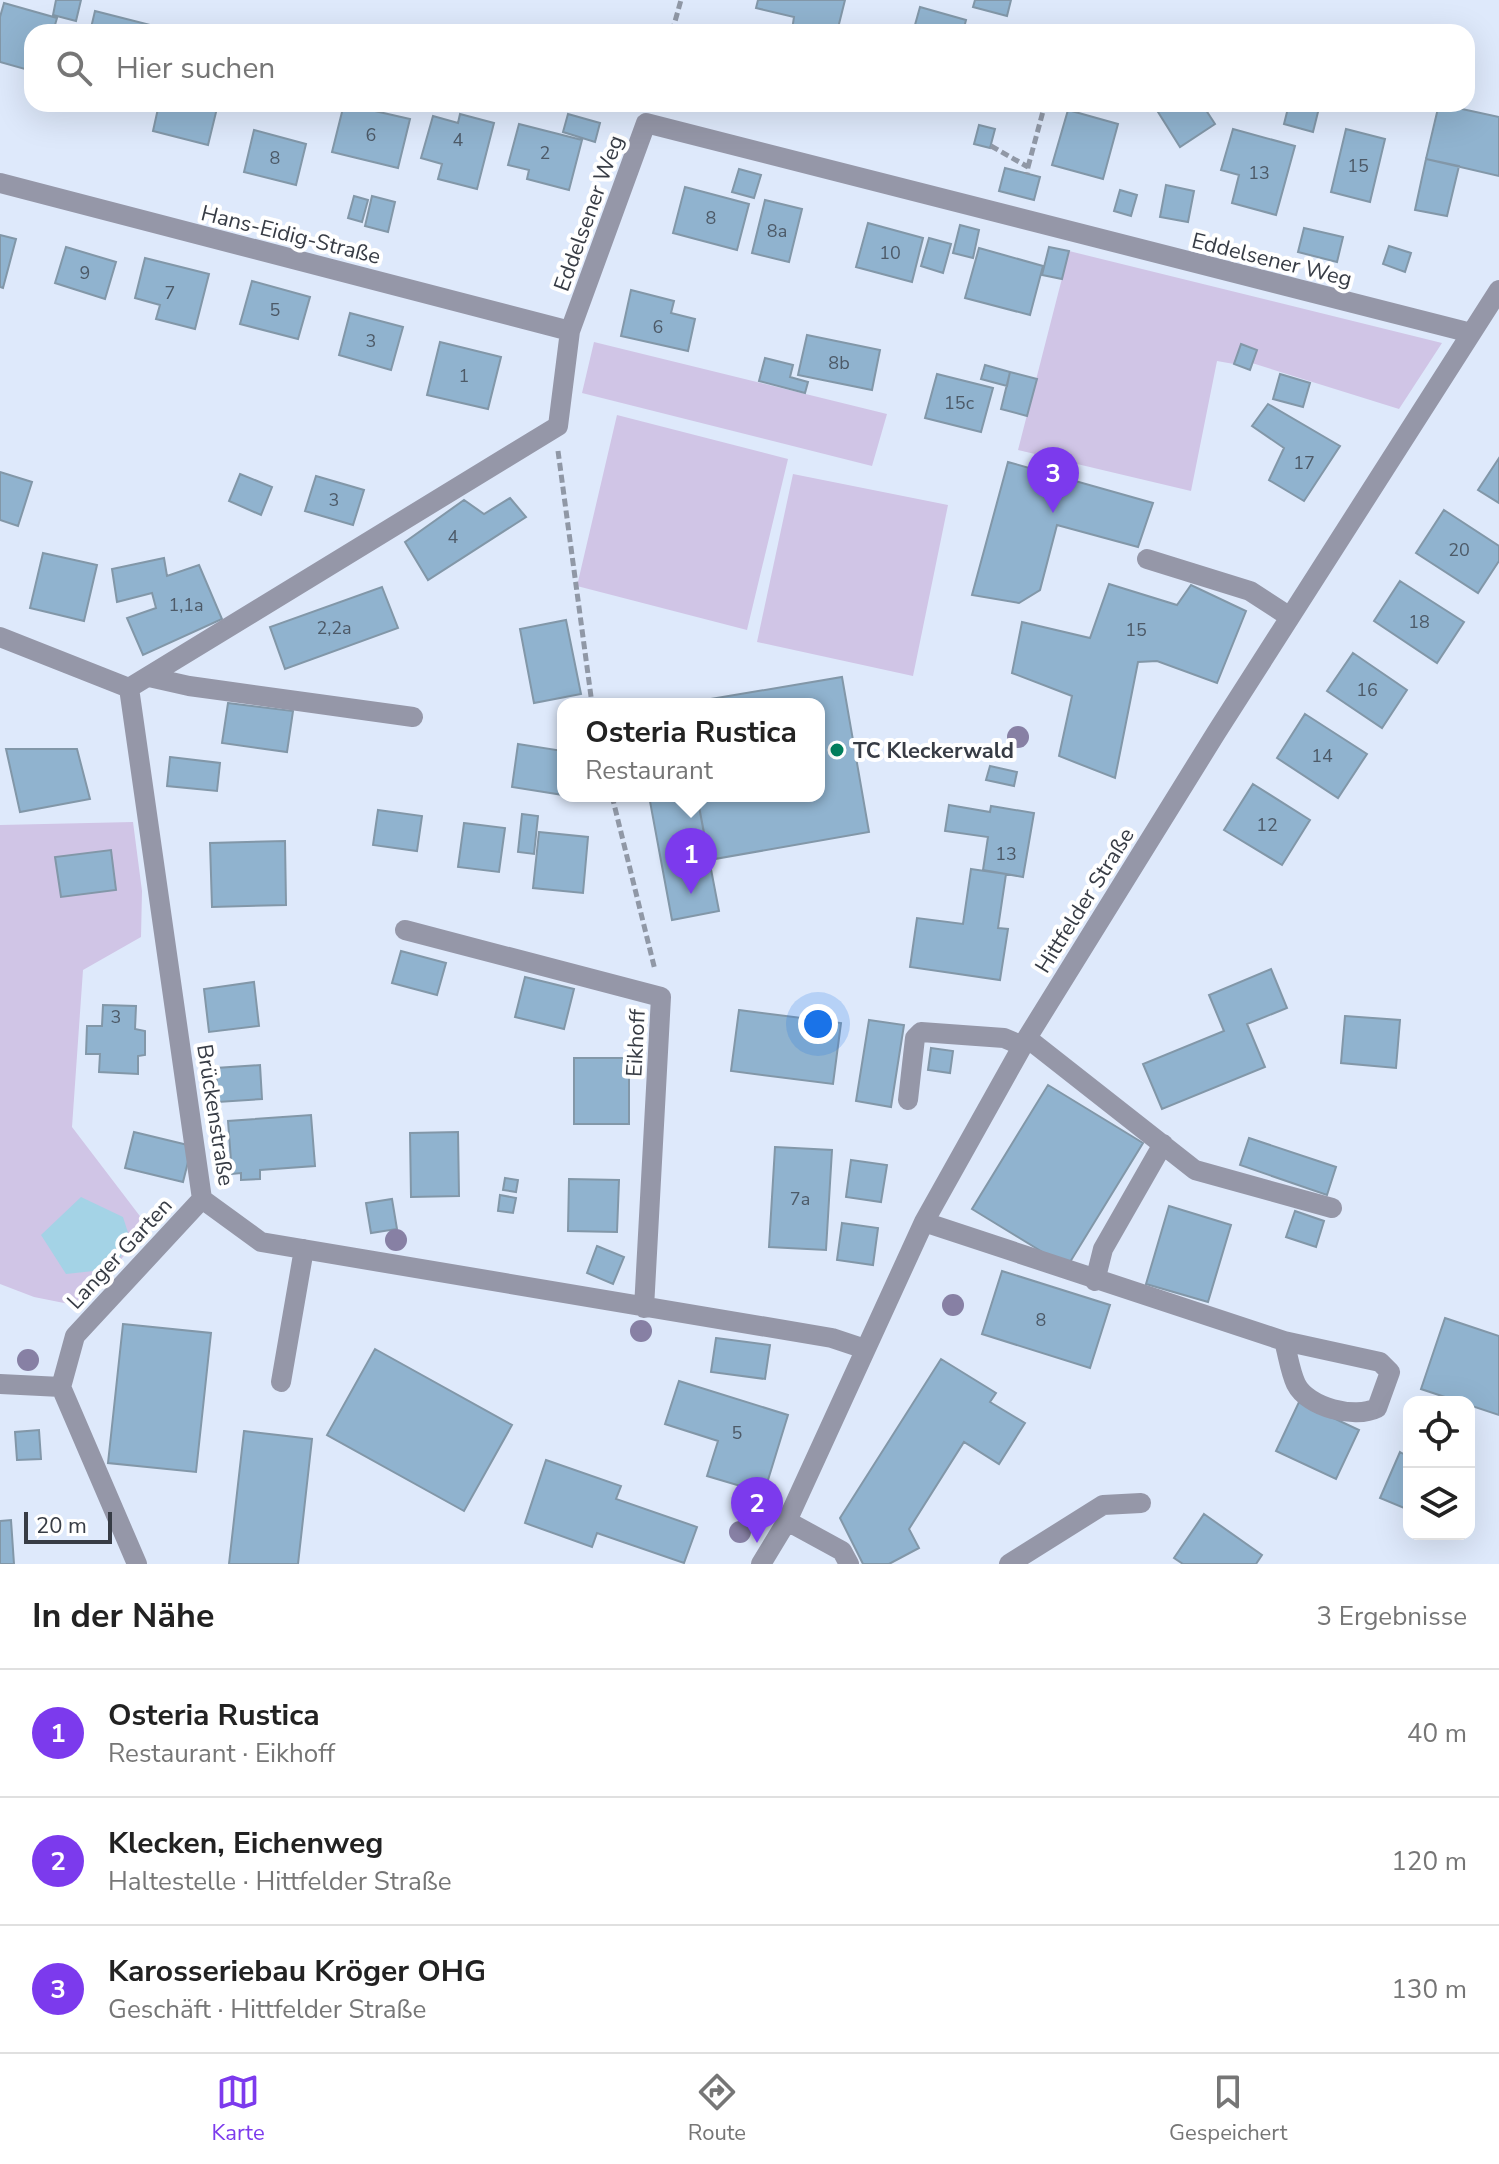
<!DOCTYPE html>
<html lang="de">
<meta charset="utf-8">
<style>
:root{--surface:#fff;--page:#f2f2f2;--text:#222;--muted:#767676;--line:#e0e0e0;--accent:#7c3aed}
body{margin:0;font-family:"Nunito Sans",sans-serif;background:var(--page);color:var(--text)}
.controls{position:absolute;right:24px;bottom:24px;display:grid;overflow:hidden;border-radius:16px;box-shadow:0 8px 32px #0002}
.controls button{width:72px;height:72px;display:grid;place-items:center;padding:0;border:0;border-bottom:2px solid var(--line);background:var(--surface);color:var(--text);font:40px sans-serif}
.scale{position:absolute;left:24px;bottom:20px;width:88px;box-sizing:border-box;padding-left:8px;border:4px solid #373c45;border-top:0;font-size:22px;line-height:28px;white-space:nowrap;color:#373c45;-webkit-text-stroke:6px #fff;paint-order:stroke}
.you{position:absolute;left:818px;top:1024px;width:28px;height:28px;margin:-20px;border:6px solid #fff;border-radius:50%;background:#1a73e8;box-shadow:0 0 0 12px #1a73e833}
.badge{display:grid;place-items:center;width:52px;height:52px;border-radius:50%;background:var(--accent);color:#fff;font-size:26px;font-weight:700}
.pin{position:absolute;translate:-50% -66px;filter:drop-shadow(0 2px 4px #0008)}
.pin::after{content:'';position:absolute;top:42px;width:28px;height:24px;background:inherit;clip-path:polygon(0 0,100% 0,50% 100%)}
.popup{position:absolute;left:557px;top:698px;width:268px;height:104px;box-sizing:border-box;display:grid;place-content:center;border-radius:16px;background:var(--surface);filter:drop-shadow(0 2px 6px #0005);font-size:26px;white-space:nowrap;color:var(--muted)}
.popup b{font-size:30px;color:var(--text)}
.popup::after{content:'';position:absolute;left:50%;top:100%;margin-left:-16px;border:16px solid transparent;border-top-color:var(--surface)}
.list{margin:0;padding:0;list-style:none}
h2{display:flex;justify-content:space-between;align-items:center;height:104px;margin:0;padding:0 32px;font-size:34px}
h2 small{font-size:26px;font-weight:400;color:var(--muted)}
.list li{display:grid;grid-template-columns:52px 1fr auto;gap:24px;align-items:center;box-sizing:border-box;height:128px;padding:0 32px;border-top:2px solid var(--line)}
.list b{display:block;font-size:30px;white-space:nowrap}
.list p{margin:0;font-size:26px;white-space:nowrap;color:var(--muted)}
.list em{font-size:26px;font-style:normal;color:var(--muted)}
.icon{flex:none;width:44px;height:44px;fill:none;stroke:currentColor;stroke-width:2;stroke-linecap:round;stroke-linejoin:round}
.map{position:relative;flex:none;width:1499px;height:1564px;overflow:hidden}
.search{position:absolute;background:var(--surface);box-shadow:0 8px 32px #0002;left:24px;right:24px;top:24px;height:88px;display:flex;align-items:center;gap:20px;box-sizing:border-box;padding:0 28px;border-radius:24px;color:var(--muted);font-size:30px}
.sheet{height:488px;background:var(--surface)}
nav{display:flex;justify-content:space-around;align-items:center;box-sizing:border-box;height:112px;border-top:2px solid var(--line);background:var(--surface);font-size:22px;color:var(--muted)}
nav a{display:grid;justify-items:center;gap:4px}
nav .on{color:var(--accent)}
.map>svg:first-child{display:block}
.green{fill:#d0c5e6}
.water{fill:#a4d3e6}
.building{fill:#90b3cf;stroke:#8297a8;stroke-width:2}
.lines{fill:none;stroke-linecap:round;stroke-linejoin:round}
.path{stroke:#9098a6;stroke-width:5;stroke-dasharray:8 4;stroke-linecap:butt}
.minor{stroke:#9597a8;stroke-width:20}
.tree{fill:#8780a4}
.poi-dot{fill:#027e5d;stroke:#fff;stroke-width:3}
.labels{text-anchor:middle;stroke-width:8;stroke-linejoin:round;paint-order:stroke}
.number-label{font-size:18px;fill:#4d5a68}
.street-label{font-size:22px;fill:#373c45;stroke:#fff}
.poi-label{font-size:22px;font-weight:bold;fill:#373c45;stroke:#fff;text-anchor:start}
</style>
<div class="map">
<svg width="1499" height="1564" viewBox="0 0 1499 1564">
<rect width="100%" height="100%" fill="#dee9fb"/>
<!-- green -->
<path class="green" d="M1069,251L1442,343L1399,409L1252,363L1241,345L1234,364L1217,361L1191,491L1018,450Z
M594,342L887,414L872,466L582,393Z
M617,415L788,459L747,630L577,586Z
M793,474L948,505L913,676L757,642Z
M133,822L142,891L141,937L83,970L72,1127L149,1228L79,1306L34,1297L0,1284V825Z"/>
<!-- water -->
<path class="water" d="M81,1197L123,1217L131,1242L112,1269L66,1274L41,1235Z"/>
<!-- building -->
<path class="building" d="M56,0H81L76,21L53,15Z
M758,0H845L837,32L792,30L794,17L756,8Z
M975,0H1011L1007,16L973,7Z
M4,3L57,18L53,32H32V71L0,62V17Z
M920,7L966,20L963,32H913Z
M95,11L158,27L157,32H90Z
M159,104H218L208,145L153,131Z
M344,104L410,119L398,168L332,152Z
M1153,104H1202L1215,124L1180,147Z
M1289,104H1320L1313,132L1284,124Z
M1439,104L1499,117V176L1426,159Z
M1068,110L1118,124L1103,179L1052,165Z
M460,114L494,123L477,189L438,179L442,164L421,158L433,116L458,123Z
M568,114L600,123L595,142L563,132Z
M519,124L582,140L569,190L527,179L529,170L508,165Z
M979,125L995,129L990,148L974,144Z
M1233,129L1295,146L1276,215L1232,203L1239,175L1221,170Z
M1346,129L1385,139L1370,202L1331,192Z
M254,130L306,144L296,185L244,172Z
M1426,159L1459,166L1447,216L1415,210Z
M1005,168L1040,177L1034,200L999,191Z
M739,169L761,175L754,198L732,192Z
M1166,185L1194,191L1188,222L1160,217Z
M685,187L749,204L737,250L673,233Z
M1120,190L1137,195L1131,216L1114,211Z
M354,196L368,200L362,222L348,218Z
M372,196L395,202L388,232L365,226Z
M765,200L802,209L789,262L752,253Z
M868,223L923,238L912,282L856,267Z
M960,225L979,230L973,258L953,253Z
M1304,228L1343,237L1337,262L1298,252Z
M0,235L16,239L3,288L0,287Z
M929,238L951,244L943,273L921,266Z
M1389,246L1411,253L1405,272L1383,264Z
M66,247L116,262L105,299L55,283Z
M1049,247L1069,251L1062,279L1042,275Z
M979,248L1043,266L1030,315L965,298Z
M145,258L209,274L195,329L156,319L160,305L135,298Z
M252,281L310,297L298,339L240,324Z
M631,290L674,301L671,313L695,319L688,351L621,336Z
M350,313L403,327L391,370L339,355Z
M807,335L880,350L872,390L798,375Z
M440,342L501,357L488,409L427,395Z
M1241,344L1257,350L1250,370L1234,364Z
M765,358L793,365L790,377L808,382L805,393L759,381Z
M985,365L1010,372L1007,386L981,379Z
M1010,372L1037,379L1027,416L1001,409Z
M937,374L993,388L981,432L925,418Z
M1280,374L1310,383L1303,407L1273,399Z
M1268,404L1340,446L1304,501L1269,480L1284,448L1252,426Z
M1499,458V503L1478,490Z
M1008,462L1153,503L1138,547L1057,525L1040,590L1019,603L972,595Z
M0,472L32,482L18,526L0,520Z
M240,474L272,487L261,515L229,501Z
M316,476L364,490L353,525L305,511Z
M510,498L526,517L428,580L405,542L464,500L484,514Z
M1444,510L1499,546V561L1478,593L1416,553Z
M43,553L97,565L84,621L30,608Z
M164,558L167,576L199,565L222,619L143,655L127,618L156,608L152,593L117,602L112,569Z
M1400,581L1464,622L1437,663L1374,621Z
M1109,584L1177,605L1191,585L1246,611L1217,683L1157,661L1138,662L1115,778L1059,756L1072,696L1012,673L1022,622L1090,638Z
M382,587L398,628L285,669L270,627Z
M566,620L581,694L534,703L520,629Z
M1353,653L1407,690L1382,728L1327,691Z
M842,677L869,832L709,860L697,796H819V704H681Z
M228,703L293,711L287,752L222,743Z
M1305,714L1367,754L1338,798L1277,758Z
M518,744L563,751V795L512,787Z
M6,749H77L90,799L20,812Z
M170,757L220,763L217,791L167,786Z
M990,766L1017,772L1014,786L986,780Z
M1253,784L1310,820L1282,865L1224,830Z
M649,796H697L719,911L672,920Z
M949,805L990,812L991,806L1034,813L1023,877L983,870L988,837L945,831Z
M378,810L422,816L417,851L373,845Z
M522,814L538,816L534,854L518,852Z
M464,823L505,828L499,872L458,867Z
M539,832L588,837L583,893L533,888Z
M285,841L286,905L212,907L210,843Z
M111,850L116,890L61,897L55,857Z
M971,869L1006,874L998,928L1008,929L1000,980L910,967L917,918L963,924Z
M401,951L446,963L437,995L392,983Z
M1271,969L1287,1008L1247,1024L1265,1067L1162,1109L1143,1064L1224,1031L1209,995Z
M525,977L574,989L564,1029L515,1017Z
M254,982L259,1026L209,1032L204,989Z
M103,1005L136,1006L135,1029L145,1031V1055L138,1056V1074L99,1072L100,1054H86L87,1026H102Z
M739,1010L841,1023L833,1084L731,1071Z
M1345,1016L1400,1020L1396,1068L1341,1063Z
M869,1020L904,1025L891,1107L856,1101Z
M931,1048L953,1051L950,1073L928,1070Z
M574,1058H629V1124H574Z
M260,1065L262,1099L218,1102L216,1068Z
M1048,1085L1143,1143L1067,1267L972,1209Z
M311,1115L315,1166L260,1170V1179L241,1180V1173L232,1174L228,1121Z
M134,1132L192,1146L183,1182L125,1168Z
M458,1132L459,1196L411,1197L410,1133Z
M1249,1138L1336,1167L1327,1195L1240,1165Z
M775,1147L832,1150L826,1250L769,1247Z
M851,1160L887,1165L881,1202L846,1197Z
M505,1178L518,1180L516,1192L503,1190Z
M569,1179L619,1180L617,1232L568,1231Z
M500,1195L516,1198L513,1213L498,1211Z
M392,1199L397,1229L371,1233L366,1203Z
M1169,1206L1231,1225L1208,1302L1146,1284Z
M1295,1211L1324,1221L1316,1247L1286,1237Z
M842,1223L878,1228L873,1265L837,1260Z
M597,1246L624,1257L613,1284L587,1273Z
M1002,1271L1110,1305L1090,1368L982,1334Z
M1445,1318L1499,1336V1415L1421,1389Z
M123,1324L211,1333L196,1472L108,1463Z
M716,1338L770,1345L765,1379L711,1372Z
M375,1349L512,1425L464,1511L327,1435Z
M941,1359L996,1393L990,1402L1025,1423L999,1464L964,1442L909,1529L919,1548L889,1564H863L840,1518Z
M679,1381L788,1415L764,1493L707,1476L718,1441L665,1424Z
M1299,1402L1359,1430L1336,1479L1276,1451Z
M39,1430L41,1459L17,1460L15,1432Z
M244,1431L312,1439L298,1564H229Z
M1400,1452L1409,1457V1510L1380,1498Z
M546,1460L621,1486L616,1499L697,1527L684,1563L597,1533L592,1547L525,1523Z
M1204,1514L1262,1555L1256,1564H1183L1174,1558Z
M11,1520L14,1564H0V1521Z"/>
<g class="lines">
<!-- path -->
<path class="path" d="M672,32L681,0
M991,146L1028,167L1027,174
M1028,167L1045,104
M558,451L592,704
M612,796L655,970"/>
<!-- minor -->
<path class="minor" d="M0,183L570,331
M1147,559L1250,591L1290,617
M0,637L129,688L202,1199L261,1242L832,1338L865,1349
M149,677L189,686L413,717
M129,688L558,426L570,331L646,123L1471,333
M405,930L661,997L644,1308
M1027,1038L1195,1170L1332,1208
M908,1100L915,1038L921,1032L1004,1038L1023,1046
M924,1222L1284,1341L1380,1362L1390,1372L1377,1408C1355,1419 1308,1408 1296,1384C1290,1371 1288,1355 1284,1341
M1095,1281L1103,1249L1163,1144
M281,1382L304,1249
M0,1384L61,1387
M787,1521L842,1551L849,1564
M137,1564L61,1387L75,1336L202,1199
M761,1564L787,1521L924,1222L1027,1038L1216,733L1499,290
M1009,1564L1103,1505L1141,1503"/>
</g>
<!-- trees -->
<g class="tree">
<circle cx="1018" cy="737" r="11"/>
<circle cx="396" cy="1240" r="11"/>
<circle cx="953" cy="1305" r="11"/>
<circle cx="641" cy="1331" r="11"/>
<circle cx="28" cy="1360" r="11"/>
<circle cx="751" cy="1512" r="11"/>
<circle cx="740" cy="1532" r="11"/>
</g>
<!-- markers -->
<circle class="poi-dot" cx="837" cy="750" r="8"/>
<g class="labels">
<!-- number labels -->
<g class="number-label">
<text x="371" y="141">6</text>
<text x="458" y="146">4</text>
<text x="545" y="159">2</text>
<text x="275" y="164">8</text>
<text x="1358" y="172">15</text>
<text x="1259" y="179">13</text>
<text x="711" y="224">8</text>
<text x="777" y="237">8a</text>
<text x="890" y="259">10</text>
<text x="85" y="279">9</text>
<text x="170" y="299">7</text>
<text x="275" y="316">5</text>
<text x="658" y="333">6</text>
<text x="371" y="347">3</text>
<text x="839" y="369">8b</text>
<text x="464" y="382">1</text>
<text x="959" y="409">15c</text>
<text x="1304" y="469">17</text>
<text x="334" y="506">3</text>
<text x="453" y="543">4</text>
<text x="1459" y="556">20</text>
<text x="186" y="611">1,1a</text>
<text x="1419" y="628">18</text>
<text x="334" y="634">2,2a</text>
<text x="1136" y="636">15</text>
<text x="1367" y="696">16</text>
<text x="1322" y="762">14</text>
<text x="1267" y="831">12</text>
<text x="1006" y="860">13</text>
<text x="116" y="1023">3</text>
<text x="800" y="1205">7a</text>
<text x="1041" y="1326">8</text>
<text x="737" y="1439">5</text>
</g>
<!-- street labels -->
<g class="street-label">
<text transform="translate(588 213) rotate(-70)" y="8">Eddelsener Weg</text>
<text transform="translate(291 234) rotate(14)" y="8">Hans-Eidig-Straße</text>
<text transform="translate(1272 259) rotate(14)" y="8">Eddelsener Weg</text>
<text transform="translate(1084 900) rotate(-58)" y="8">Hittfelder Straße</text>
<text transform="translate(635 1043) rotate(-87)" y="8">Eikhoff</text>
<text transform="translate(216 1115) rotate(81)" y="8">Brückenstraße</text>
<text transform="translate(119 1253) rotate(-47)" y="8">Langer Garten</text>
</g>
<!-- poi labels -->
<g class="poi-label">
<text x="853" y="758">TC Kleckerwald</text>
</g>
</g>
</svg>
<div class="controls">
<button><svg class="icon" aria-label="locate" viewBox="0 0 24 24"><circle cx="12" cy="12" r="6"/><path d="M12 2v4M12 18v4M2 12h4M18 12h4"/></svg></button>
<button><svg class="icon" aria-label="layers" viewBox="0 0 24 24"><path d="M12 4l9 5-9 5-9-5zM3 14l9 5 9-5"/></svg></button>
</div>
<div class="scale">20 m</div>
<div class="you"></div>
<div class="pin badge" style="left:691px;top:894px">1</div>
<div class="popup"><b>Osteria Rustica</b>Restaurant</div>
<div class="pin badge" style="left:757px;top:1543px">2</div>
<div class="pin badge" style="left:1053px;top:513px">3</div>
<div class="search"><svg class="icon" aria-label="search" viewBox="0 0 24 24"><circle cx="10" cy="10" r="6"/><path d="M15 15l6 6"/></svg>Hier suchen</div>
</div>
<section class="sheet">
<h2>In der Nähe<small>3 Ergebnisse</small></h2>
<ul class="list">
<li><span class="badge">1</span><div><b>Osteria Rustica</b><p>Restaurant · Eikhoff</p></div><em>40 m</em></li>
<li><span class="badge">2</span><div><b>Klecken, Eichenweg</b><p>Haltestelle · Hittfelder Straße</p></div><em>120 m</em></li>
<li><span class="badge">3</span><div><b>Karosseriebau Kröger OHG</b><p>Geschäft · Hittfelder Straße</p></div><em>130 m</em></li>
</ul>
</section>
<nav>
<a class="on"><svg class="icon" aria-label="map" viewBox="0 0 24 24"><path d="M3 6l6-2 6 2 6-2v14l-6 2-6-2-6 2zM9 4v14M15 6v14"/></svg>Karte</a>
<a><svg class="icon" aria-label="directions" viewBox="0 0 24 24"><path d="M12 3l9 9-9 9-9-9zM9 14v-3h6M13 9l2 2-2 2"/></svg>Route</a>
<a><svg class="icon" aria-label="saved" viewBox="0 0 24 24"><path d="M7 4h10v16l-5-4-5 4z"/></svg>Gespeichert</a>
</nav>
